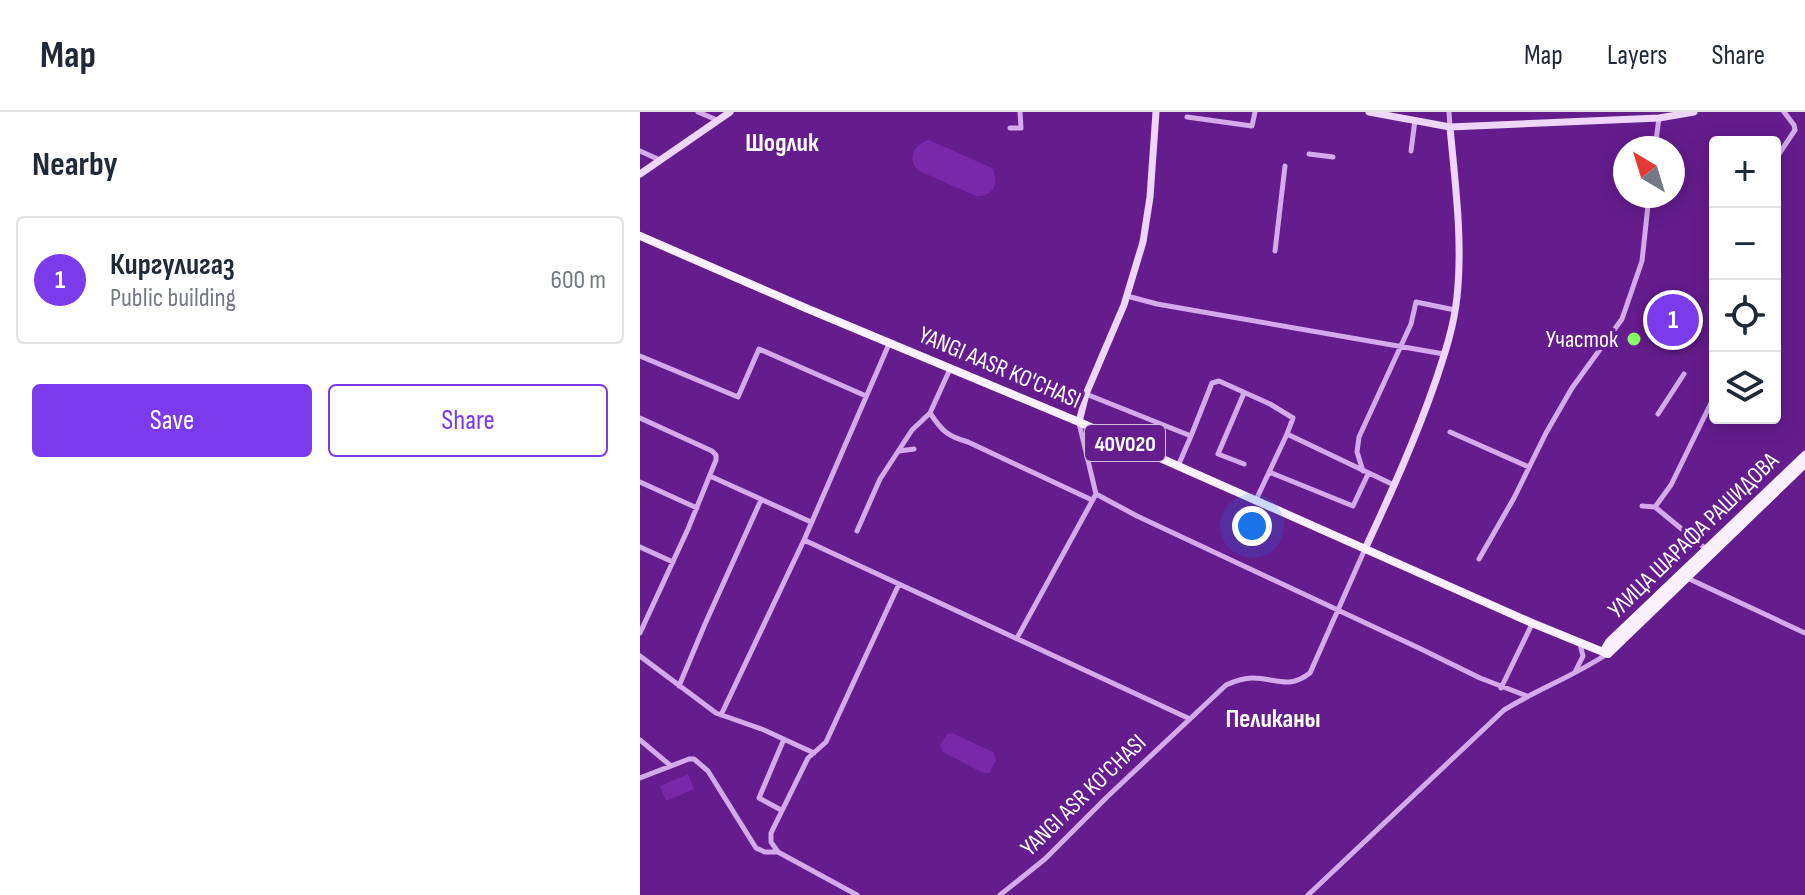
<!DOCTYPE html>
<meta charset="utf-8">
<style>
:root{--surface:#fff;--page:#f6f6f7;--text:#1f2937;--muted:#747a83;--line:#e0e1e3;--accent:#7c3aed}
body{margin:0;font-family:"Sofia Sans Condensed",sans-serif;background:var(--page);color:var(--text)}
.controls{position:absolute;right:24px;top:24px;display:grid;overflow:hidden;border-radius:8px;box-shadow:0 4px 20px #0003}
.controls button{width:72px;height:72px;display:grid;place-items:center;padding:0;border:0;border-bottom:2px solid var(--line);background:var(--surface);color:var(--text);font:40px sans-serif}
.compass{position:absolute;left:973px;top:24px;width:72px;height:72px;border-radius:50%;background:var(--surface);box-shadow:0 4px 20px #0003;rotate:322deg}
.you{position:absolute;left:612px;top:414px;width:28px;height:28px;margin:-20px;border:6px solid #fff;border-radius:50%;background:#1a73e8;box-shadow:0 0 0 12px #1a73e833}
.badge{display:grid;place-items:center;width:52px;height:52px;border-radius:50%;background:var(--accent);color:#fff;font-size:26px;font-weight:700}
.pin{position:absolute;translate:-50% -50%;border:4px solid #fff;box-shadow:0 2px 8px #0006}
.list{margin:0;padding:0;list-style:none}
h2{display:flex;justify-content:space-between;align-items:center;height:104px;margin:0;padding:0 32px;font-size:34px}
h2 small{font-size:26px;font-weight:400;color:var(--muted)}
.list li{display:grid;grid-template-columns:52px 1fr auto;gap:24px;align-items:center;box-sizing:border-box;height:128px;margin:0 16px 16px;padding:0 16px;border:2px solid var(--line);border-radius:8px}
.list b{display:block;font-size:30px;white-space:nowrap}
.list p{margin:0;font-size:26px;white-space:nowrap;color:var(--muted)}
.list em{font-size:26px;font-style:normal;color:var(--muted)}
.actions{display:flex;gap:16px;padding:24px 32px}
.actions a{flex:1;padding:18px 0;border:2px solid var(--accent);border-radius:8px;text-align:center;font-size:28px;color:var(--accent)}
.actions .main{background:var(--accent);color:#fff}
.icon{flex:none;width:44px;height:44px;fill:none;stroke:currentColor;stroke-width:2;stroke-linecap:round;stroke-linejoin:round}
.map{position:relative;flex:none;width:1165px;height:783px;overflow:hidden}
header{display:flex;align-items:center;gap:48px;box-sizing:border-box;height:112px;padding:0 40px;background:var(--surface);border-bottom:2px solid var(--line)}
header strong{font-size:38px}
nav{display:flex;gap:44px;margin-inline-start:auto;font-size:28px}
main{display:flex}
aside{flex:1;background:var(--surface)}
.map>svg:first-child{display:block}
.green{fill:#7928a8}
.lines{fill:none;stroke-linecap:round;stroke-linejoin:round}
.street{stroke:#d4aaed;stroke-width:5}
.secondary{stroke:#edd6fa;stroke-width:7}
.primary{stroke:#faf0ff;stroke-width:8}
.poi-dot{fill:#87fd67;stroke:#651c8d;stroke-width:3}
.labels{text-anchor:middle;stroke-width:7;stroke-linejoin:round;paint-order:stroke}
.shield{fill:#651c8d;stroke:#d1bbdd;stroke-width:2}
.shield-label{font-size:22px;font-weight:bold;fill:#fff}
.poi-label{font-size:24px;fill:#fff;stroke:#651c8d;text-anchor:end}
.street-label{font-size:24px;fill:#fff;stroke:#651c8d}
.neighbourhood-label{font-size:26px;font-weight:bold;fill:#fff;stroke:#651c8d}
</style>
<header>
<strong>Map</strong>
<nav><a>Map</a><a>Layers</a><a>Share</a></nav>
</header>
<main>
<aside>
<h2>Nearby<small></small></h2>
<ul class="list">
<li><span class="badge">1</span><div><b>Киргулигаз</b><p>Public building</p></div><em>600 m</em></li>
</ul>
<div class="actions"><a class="main">Save</a><a>Share</a></div>
</aside>
<div class="map">
<svg width="1165" height="783" viewBox="0 0 1165 783">
<rect width="100%" height="100%" fill="#651c8d"/>
<!-- green -->
<path class="green" d="M289,28L352,56C360,71 354,85 336,84L279,59C266,47 273,33 289,28Z
M312,621L353,640L356,648L349,661H343L303,640L300,633L307,622Z
M48,662L54,677L26,689L20,674Z"/>
<g class="lines">
<!-- street -->
<path class="street" d="M58,0L77,8
M809,0L810,15
M547,5L612,14L615,0
M370,16H381L380,0
M1015,36L1019,6
M0,39L20,48
M771,39L775,8
M669,42L693,45
M1135,48L1155,18L1154,13L1144,0
M635,139L645,54
M487,184L517,192L804,242
M0,244L98,285L119,237L226,284
M446,282L551,324L572,271L579,269L630,292L653,306L647,322L754,373
M290,301C302,319 307,324 328,330L452,388
M1018,302L1044,262
M0,306L72,339L76,343V348L48,417L0,521
M810,320L889,355
M259,339L274,337
M604,352L578,342L604,281
M538,354L551,324
M723,359L717,340L719,325L771,212L776,190L815,198
M629,360L713,394L728,362
M70,364L171,410
M0,370L57,396
M456,382L497,404L781,537L840,566L887,584
M616,388L647,322
M1002,394L1015,395L1031,373L1071,291
M1015,395L1066,437
M217,419L240,367L272,318L290,301L310,257
M164,428L550,607
M0,435L33,450
M839,447L874,386L906,321L932,276L982,207L1002,149L1009,84
M1045,465L1165,521
M377,526L456,382L439,311
M0,544L76,601L124,618L174,641
M935,560L943,544L940,532
M39,574L65,512L121,388
M861,576L892,512
M81,603L164,428L249,232
M0,628L31,654
M0,666L49,647H54L68,659L116,736L125,740H138
M141,698L119,686L144,627
M217,783L138,740L131,730V721L168,646L186,630L259,472
M360,783L405,747L467,685L586,573C595,569 603,566 612,566C636,566 648,578 670,561L725,437
M668,783L864,598C898,577 934,564 967,542"/>
<!-- secondary -->
<path class="secondary" d="M729,0L810,15L1019,6L1054,0
M0,62L90,0
M439,310L446,282L484,193L503,130L510,85L516,0
M725,437C751,381 776,326 796,268C805,241 814,214 817,185C823,128 815,71 810,15"/>
<!-- primary -->
<path class="primary" d="M0,124L168,197L439,310L892,511L968,542L1165,352
M963,540L969,530L1165,343"/>
</g>
<!-- markers -->
<circle class="poi-dot" cx="994" cy="227" r="8"/>
<g class="labels">
<!-- shield labels -->
<rect class="shield" x="445" y="313" width="80" height="36" rx="6"/>
<g class="shield-label">
<text x="485" y="339">40V020</text>
</g>
<!-- poi labels -->
<g class="poi-label">
<text x="978" y="235">Участок</text>
</g>
<!-- street labels -->
<g class="street-label">
<text transform="translate(360 255) rotate(23)" y="8">YANGI AASR KO'CHASI</text>
<text transform="translate(1053 423) rotate(-44)" y="8">УЛИЦА ШАРАФА РАШИДОВА</text>
<text transform="translate(443 683) rotate(-44)" y="8">YANGI ASR KO'CHASI</text>
</g>
<!-- neighbourhood labels -->
<g class="neighbourhood-label">
<text x="142" y="39">Шодлик</text>
<text x="633" y="615">Пеликаны</text>
</g>
</g>
</svg>
<div class="controls">
<button>+</button>
<button>−</button>
<button><svg class="icon" aria-label="locate" viewBox="0 0 24 24"><circle cx="12" cy="12" r="6"/><path d="M12 2v4M12 18v4M2 12h4M18 12h4"/></svg></button>
<button><svg class="icon" aria-label="layers" viewBox="0 0 24 24"><path d="M12 4l9 5-9 5-9-5zM3 14l9 5 9-5"/></svg></button>
</div>
<svg class="compass" viewBox="-18 -18 36 36"><path d="M0-13l5 13h-10z" fill="#e53935"/><path d="M0 13l5-13h-10z" fill="#747a83"/></svg>
<div class="you"></div>
<div class="pin badge" style="left:1033px;top:208px">1</div>
</div>
</main>
